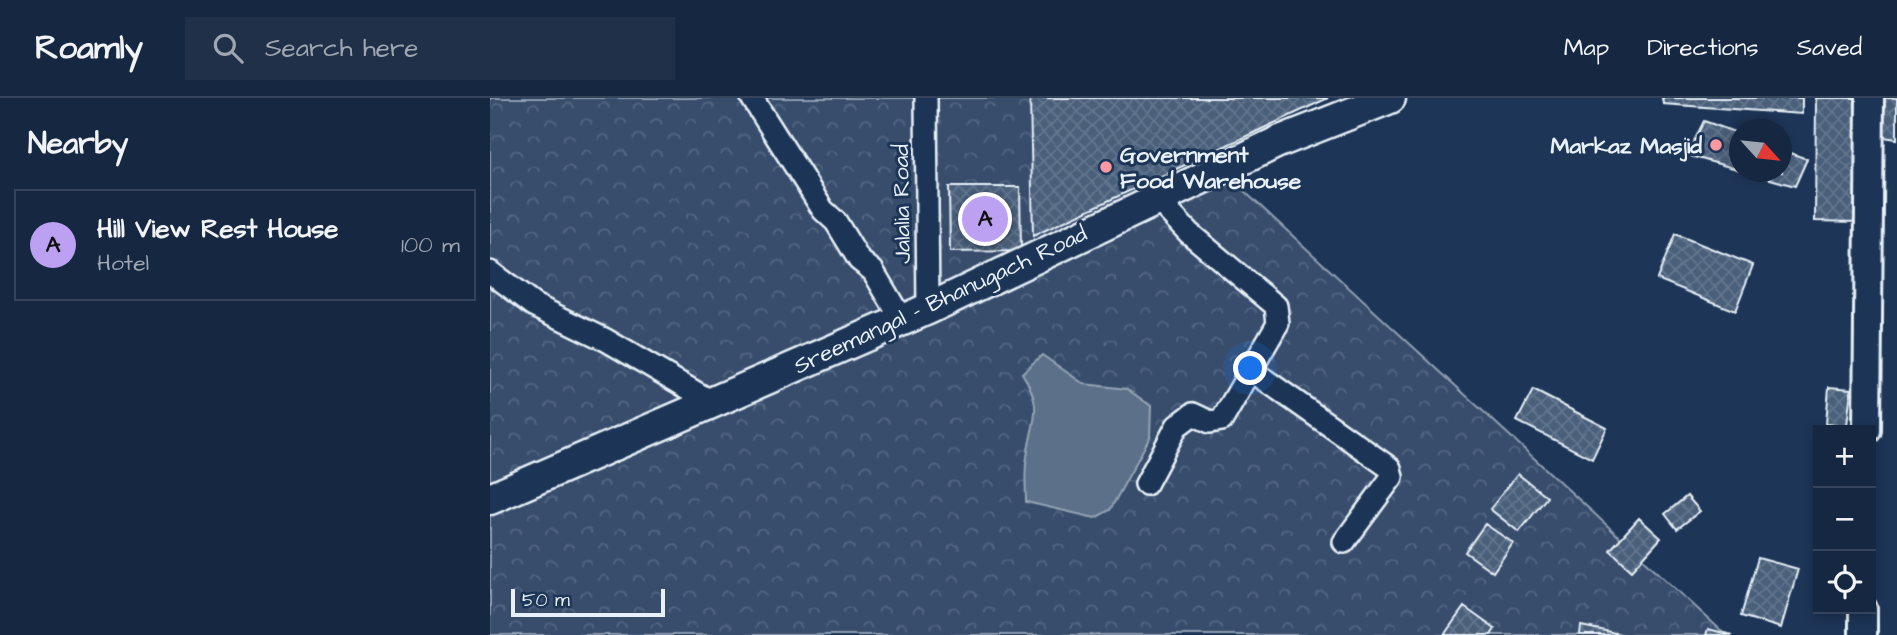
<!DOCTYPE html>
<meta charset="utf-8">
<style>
:root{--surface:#162841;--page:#1f3048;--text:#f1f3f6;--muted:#9ea6b1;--line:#35445a;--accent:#bca0f2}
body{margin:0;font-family:"Architects Daughter",sans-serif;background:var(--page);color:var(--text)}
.controls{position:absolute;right:21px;bottom:21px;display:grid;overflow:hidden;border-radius:0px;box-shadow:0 4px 10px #0003}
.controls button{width:63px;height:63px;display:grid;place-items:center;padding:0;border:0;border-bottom:2px solid var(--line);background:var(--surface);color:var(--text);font:35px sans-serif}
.compass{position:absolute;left:1239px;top:21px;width:63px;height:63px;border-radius:50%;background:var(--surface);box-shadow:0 4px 10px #0003;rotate:117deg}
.scale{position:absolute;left:21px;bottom:18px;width:154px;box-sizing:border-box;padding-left:7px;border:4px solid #e8f1f8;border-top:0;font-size:19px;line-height:24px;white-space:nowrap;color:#e8f1f8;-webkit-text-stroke:5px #1d3557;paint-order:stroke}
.you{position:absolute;left:761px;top:271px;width:24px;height:24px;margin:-18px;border:5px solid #fff;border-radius:50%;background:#1a73e8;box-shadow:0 0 0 10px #1a73e833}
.badge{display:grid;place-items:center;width:46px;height:46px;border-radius:50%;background:var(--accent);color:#111;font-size:23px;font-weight:700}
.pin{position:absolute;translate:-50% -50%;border:4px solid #fff;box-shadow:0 2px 7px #0006}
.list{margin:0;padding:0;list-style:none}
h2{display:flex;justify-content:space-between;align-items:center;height:91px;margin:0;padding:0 28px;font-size:30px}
h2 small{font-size:23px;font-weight:400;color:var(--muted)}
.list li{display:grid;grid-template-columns:46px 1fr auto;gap:21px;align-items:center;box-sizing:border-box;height:112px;margin:0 14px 14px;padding:0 14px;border:2px solid var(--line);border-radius:0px}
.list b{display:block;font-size:26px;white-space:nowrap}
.list p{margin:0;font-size:23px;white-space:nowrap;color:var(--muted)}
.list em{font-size:23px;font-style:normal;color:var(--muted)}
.icon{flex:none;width:38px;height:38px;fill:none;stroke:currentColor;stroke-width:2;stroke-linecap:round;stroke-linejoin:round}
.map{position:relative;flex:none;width:1407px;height:537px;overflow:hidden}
header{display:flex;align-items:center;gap:42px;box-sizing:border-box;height:98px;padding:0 35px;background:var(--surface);border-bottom:2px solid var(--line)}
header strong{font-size:33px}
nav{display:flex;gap:38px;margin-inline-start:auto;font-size:24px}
.search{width:490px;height:63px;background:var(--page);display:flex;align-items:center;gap:18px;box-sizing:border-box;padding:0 24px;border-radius:0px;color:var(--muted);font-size:26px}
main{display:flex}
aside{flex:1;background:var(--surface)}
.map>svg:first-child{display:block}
.forest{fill:url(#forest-crowns);stroke:#909fb2;stroke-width:2}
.water{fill:#5d7089;stroke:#95a4b5;stroke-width:2}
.building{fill:url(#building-cross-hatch);stroke:#e8f1f8;stroke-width:2}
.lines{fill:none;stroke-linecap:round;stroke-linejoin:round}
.minor-casing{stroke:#e8f1f8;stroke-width:26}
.tertiary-casing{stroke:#e8f1f8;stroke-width:32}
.secondary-casing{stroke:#e8f1f8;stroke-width:35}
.minor{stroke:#1d3557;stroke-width:21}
.tertiary{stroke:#1d3557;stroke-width:26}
.secondary{stroke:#1d3557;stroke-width:30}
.poi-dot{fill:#ff9aa2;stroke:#1d3557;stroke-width:2.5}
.labels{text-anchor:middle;stroke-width:6;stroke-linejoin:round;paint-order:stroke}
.poi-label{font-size:23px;font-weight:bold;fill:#e8f1f8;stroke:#1d3557;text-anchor:end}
.street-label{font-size:23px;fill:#e8f1f8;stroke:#1d3557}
</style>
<header>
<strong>Roamly</strong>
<div class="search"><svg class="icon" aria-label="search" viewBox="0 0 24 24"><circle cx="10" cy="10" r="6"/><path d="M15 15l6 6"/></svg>Search here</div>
<nav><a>Map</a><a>Directions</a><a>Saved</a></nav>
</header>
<main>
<aside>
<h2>Nearby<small></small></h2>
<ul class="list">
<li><span class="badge">A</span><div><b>Hill View Rest House</b><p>Hotel</p></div><em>100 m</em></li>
</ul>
</aside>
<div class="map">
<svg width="1407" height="537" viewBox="0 0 1407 537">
<defs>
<pattern id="forest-crowns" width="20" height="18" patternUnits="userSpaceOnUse" patternTransform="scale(1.75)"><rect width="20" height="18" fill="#374d6c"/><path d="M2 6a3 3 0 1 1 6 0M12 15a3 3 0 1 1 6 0" fill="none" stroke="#546782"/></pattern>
<pattern id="building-cross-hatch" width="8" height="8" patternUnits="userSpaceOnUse" patternTransform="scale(1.75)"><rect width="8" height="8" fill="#495e7a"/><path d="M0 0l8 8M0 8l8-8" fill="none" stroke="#63768e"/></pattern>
</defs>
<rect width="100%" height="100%" fill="#1d3557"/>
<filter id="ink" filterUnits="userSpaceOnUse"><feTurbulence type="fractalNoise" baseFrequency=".0143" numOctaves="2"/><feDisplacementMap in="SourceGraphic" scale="14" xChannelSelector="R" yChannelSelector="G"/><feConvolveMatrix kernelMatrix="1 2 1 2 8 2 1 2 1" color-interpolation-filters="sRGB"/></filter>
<g filter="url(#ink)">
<!-- forest -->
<path class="forest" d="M0,0H653L1236,537H0Z"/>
<!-- water -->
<path class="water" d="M552,257L594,286L637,291L661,308L660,339L620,412L605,420L536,404C536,390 534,373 537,359C542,321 555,311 532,275Z"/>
<!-- building -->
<path class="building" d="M540,0H838L543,138Z
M1172,0H1312V16L1173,6Z
M1326,0H1369L1368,124L1325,123Z
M1394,0H1407V41L1387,38Z
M1214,23L1250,36V72L1197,57Z
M1292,52L1317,61L1305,88L1255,74H1292Z
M459,89H530L531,153L460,154Z
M1185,136L1263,167L1245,213L1167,181Z
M1339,289L1361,291L1357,328L1336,326Z
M1043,292L1117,330L1102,361L1027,323Z
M1028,376L1057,399L1029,434L1000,411Z
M1197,398L1210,413L1187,431L1175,416Z
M1149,420L1171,440L1142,472L1120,452Z
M995,426L1023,445L1003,474L975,454Z
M1268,460L1308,471L1291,530L1251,518Z
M974,509L1005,531L1001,537H954Z
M1091,528L1135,537H1090Z
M1218,531L1242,537H1216Z"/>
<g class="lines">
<defs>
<path id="minor" d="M262,0L333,112L346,124L369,162L383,173L412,222
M436,0L438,211
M0,174L44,207L116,242L222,304
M761,272L900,370L902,379L854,444
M656,386L687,328L703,316L720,324L732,322L788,225L786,208L699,135L666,100"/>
<path id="tertiary" d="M1377,332L1380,0
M1373,537V511"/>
<path id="secondary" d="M0,401L438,211L788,44L900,0"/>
</defs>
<!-- minor casing -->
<use href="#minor" class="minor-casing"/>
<!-- tertiary casing -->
<use href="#tertiary" class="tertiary-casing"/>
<!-- secondary casing -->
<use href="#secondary" class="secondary-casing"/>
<!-- minor -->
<use href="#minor" class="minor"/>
<!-- tertiary -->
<use href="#tertiary" class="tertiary"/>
<!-- secondary -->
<use href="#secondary" class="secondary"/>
</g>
</g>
<!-- markers -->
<g class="poi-dot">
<circle cx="1226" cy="47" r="7"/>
<circle cx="616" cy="69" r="7"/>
</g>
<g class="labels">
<!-- poi labels -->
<g class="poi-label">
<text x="1212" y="55">Markaz Masjid</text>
<text x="630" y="64" text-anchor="start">Government<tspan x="630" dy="26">Food Warehouse</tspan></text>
</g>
<!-- street labels -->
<g class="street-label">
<text transform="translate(411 106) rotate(-91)" y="8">Jalalia Road</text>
<text transform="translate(450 201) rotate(-25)" y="8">Sreemangal - Bhanugach Road</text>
</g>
</g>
</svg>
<div class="controls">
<button>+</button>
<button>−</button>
<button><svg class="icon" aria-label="locate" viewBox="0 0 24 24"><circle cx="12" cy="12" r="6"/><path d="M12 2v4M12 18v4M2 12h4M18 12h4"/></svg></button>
</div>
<svg class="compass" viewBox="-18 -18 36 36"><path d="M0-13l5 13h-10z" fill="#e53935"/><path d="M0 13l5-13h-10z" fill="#9ea6b1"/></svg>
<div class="scale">50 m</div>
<div class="you"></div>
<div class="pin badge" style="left:495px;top:121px">A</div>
</div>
</main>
